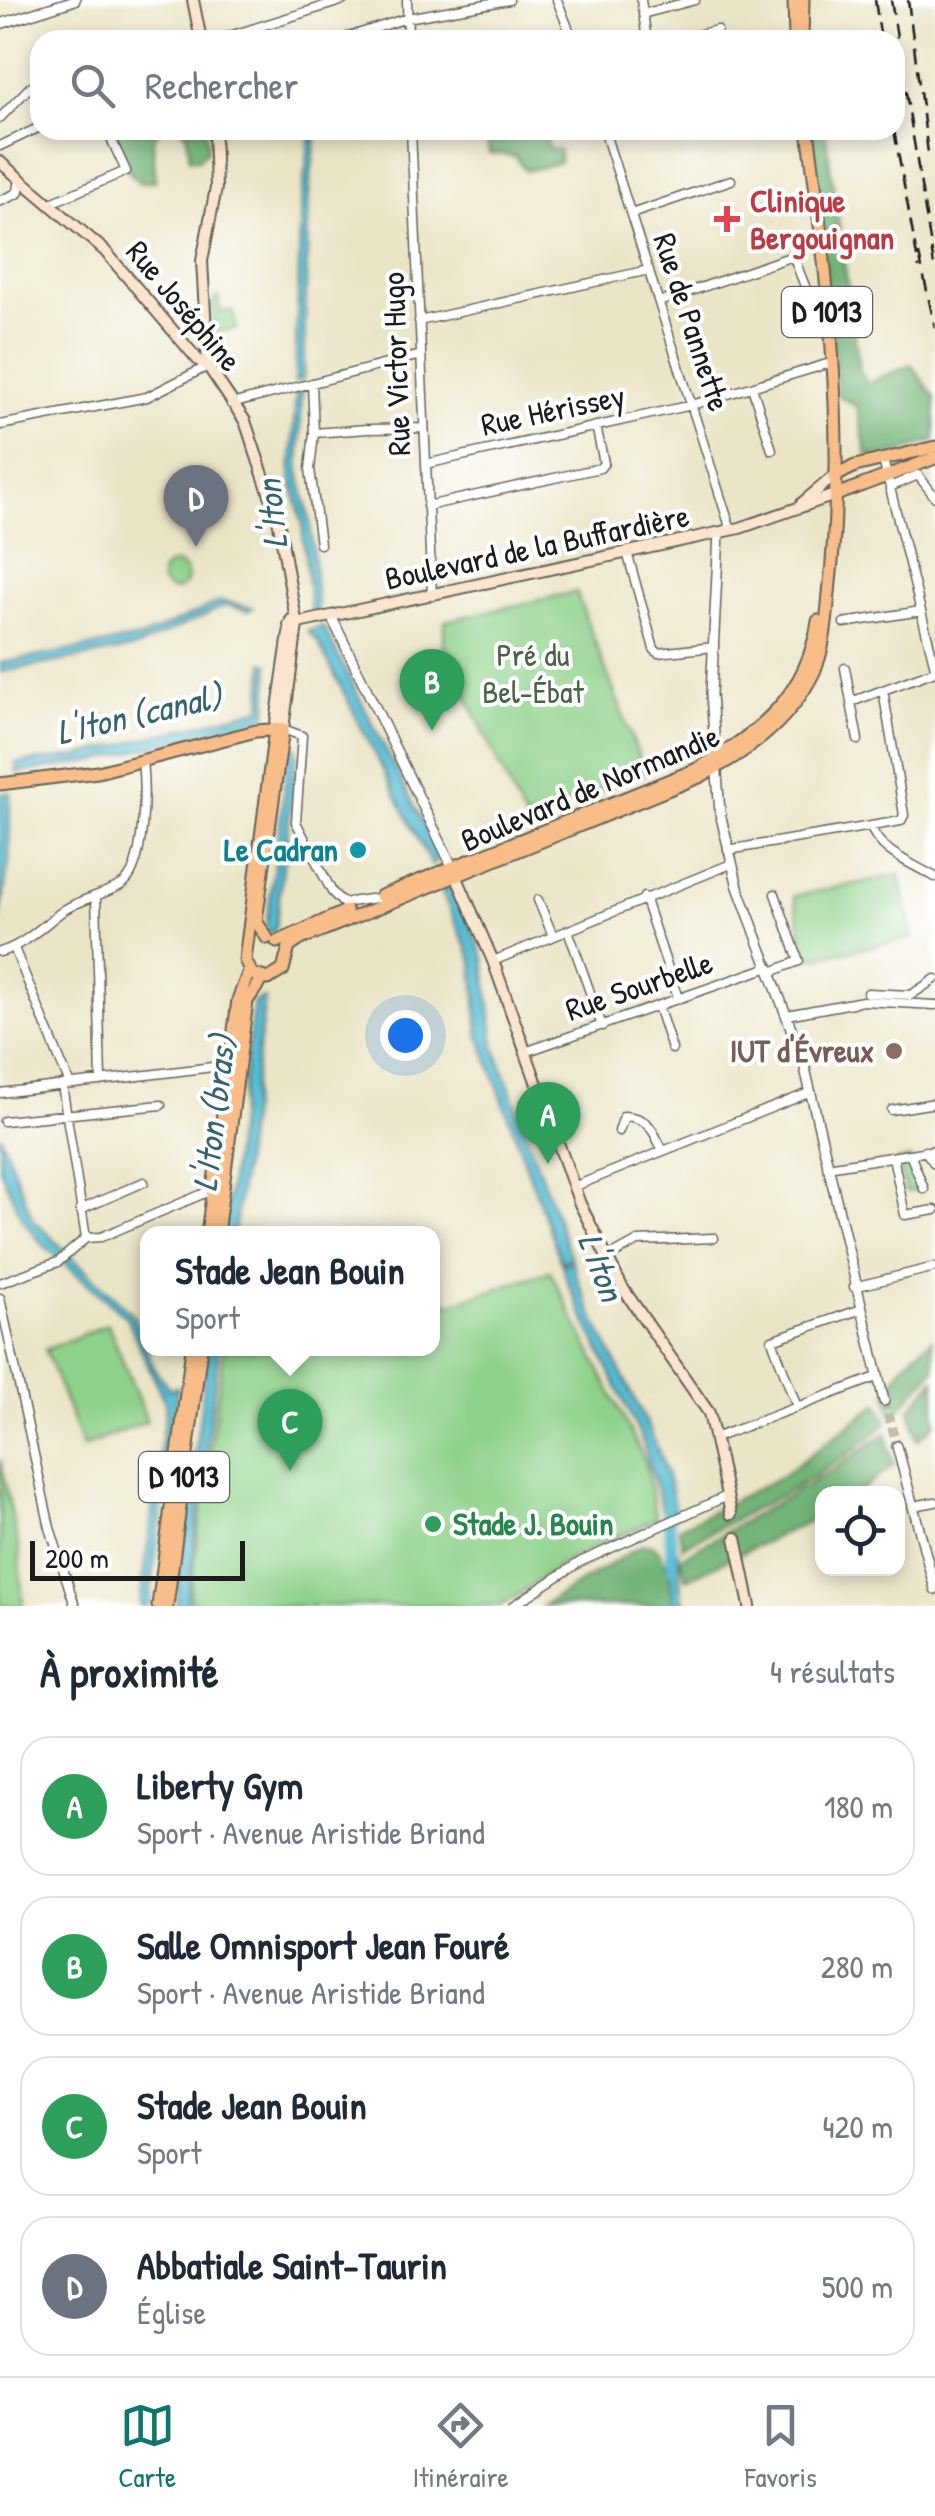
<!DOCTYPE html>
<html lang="fr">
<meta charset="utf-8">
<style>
:root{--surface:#fff;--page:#f6f6f7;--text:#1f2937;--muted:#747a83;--line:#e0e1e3;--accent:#0f766e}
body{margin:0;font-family:"Patrick Hand",sans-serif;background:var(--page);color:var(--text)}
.controls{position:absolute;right:30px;bottom:30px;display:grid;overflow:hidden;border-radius:20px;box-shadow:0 5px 15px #0003}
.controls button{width:90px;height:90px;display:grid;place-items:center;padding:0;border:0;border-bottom:2px solid var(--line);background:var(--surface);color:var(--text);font:50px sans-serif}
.scale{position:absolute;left:30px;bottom:25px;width:215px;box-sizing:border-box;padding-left:10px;border:5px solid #1c1c1c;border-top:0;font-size:28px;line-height:35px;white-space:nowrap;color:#1c1c1c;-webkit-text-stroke:8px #fff;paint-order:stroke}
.you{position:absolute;left:405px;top:1035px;width:35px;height:35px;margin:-25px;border:8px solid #fff;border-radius:50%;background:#1a73e8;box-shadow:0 0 0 15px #1a73e833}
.badge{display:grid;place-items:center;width:65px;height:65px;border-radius:50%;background:var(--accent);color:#fff;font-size:32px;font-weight:700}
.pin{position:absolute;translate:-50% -82px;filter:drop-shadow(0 2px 5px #0008)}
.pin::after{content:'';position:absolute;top:52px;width:35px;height:30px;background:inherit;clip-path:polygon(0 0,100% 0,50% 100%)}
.popup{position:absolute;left:140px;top:1226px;width:300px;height:130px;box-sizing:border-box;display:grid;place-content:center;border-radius:20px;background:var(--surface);filter:drop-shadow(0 2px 8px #0005);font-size:32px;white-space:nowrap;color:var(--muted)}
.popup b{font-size:38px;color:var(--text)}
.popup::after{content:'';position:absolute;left:50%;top:100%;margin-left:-20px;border:20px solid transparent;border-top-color:var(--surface)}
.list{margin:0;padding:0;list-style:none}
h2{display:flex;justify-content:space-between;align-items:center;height:130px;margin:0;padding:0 40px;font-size:42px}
h2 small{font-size:32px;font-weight:400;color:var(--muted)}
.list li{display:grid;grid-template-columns:65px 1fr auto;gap:30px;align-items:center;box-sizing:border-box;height:140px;margin:0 20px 20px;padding:0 20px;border:2px solid var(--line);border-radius:30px}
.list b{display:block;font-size:38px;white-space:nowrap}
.list p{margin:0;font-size:32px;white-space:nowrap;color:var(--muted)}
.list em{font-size:32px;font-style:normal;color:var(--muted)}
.icon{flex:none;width:55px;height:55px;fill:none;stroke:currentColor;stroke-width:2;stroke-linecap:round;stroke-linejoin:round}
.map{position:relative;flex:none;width:935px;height:1606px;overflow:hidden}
.search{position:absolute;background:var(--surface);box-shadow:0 5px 15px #0003;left:30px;right:30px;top:30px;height:110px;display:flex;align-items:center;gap:25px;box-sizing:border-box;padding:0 35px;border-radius:30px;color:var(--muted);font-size:38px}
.sheet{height:770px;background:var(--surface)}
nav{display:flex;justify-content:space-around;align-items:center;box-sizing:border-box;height:140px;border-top:2px solid var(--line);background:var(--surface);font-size:28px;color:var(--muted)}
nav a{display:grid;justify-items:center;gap:5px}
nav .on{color:var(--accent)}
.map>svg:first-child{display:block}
.green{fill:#8ed18a;stroke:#557653;stroke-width:2.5}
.forest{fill:#72b376;stroke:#476849;stroke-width:2.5}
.water{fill:#54bbd2;stroke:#386c77;stroke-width:2.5}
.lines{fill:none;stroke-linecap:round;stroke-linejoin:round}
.river{stroke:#54bbd2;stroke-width:12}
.tertiary-tunnel{stroke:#c2bda5;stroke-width:9;stroke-dasharray:9 4.5;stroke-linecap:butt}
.minor-casing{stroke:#646258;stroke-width:11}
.tertiary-casing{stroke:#646258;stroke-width:12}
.secondary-casing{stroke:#646258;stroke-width:14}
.primary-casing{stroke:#646258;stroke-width:15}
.minor{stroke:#fff;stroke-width:8}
.tertiary{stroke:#fff;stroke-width:9}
.secondary{stroke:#fce5cf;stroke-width:10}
.primary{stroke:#f8bd88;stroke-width:11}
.rail{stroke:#1c1c1c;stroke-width:2.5;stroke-dasharray:15 8;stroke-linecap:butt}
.health-dot{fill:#e0444e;stroke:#fff;stroke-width:4}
.culture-dot{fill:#0f9aa8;stroke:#fff;stroke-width:4}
.education-dot{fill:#8d6e63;stroke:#fff;stroke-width:4}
.leisure-dot{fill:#2e9e5b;stroke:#fff;stroke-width:4}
.labels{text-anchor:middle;stroke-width:8;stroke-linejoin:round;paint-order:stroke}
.shield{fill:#fff;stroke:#606060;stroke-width:2.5}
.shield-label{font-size:30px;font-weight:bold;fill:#1c1c1c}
.health-label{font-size:32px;font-weight:bold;fill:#be3a42;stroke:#fff;text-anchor:start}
.street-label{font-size:32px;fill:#1c1c1c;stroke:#fff}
.park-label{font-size:32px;fill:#4a6448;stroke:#fff}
.culture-label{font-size:32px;font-weight:bold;fill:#0d838f;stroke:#fff;text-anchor:end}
.education-label{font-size:32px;font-weight:bold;fill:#785e54;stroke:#fff;text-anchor:end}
.leisure-label{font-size:32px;font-weight:bold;fill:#27864d;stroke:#fff;text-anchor:start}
.water-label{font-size:35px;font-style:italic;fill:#35646e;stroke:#fff}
</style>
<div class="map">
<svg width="935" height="1606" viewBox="0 0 935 1606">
<rect width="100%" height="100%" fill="#fff"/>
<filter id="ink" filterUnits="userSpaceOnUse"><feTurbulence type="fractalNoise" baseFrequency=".01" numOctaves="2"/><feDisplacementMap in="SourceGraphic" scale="20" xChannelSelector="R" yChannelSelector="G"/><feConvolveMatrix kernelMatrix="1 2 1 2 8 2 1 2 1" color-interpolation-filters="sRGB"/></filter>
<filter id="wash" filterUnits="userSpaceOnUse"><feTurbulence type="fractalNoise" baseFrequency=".0048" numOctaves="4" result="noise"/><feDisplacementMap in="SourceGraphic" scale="40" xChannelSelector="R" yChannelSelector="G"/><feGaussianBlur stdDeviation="2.25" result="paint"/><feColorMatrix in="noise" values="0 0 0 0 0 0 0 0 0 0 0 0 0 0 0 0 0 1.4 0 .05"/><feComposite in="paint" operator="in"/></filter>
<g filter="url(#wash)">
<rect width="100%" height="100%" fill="#ebe5c7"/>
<!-- green -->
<path class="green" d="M218,297L220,312L233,311L236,329L213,332L212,302Z
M161 577a13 13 0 1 1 26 0a13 13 0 1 1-26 0Z
M576,592L645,773L525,820L443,646L445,621Z
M900,875L913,938L807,959L794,896Z
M910,1158L922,1189L906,1192L897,1161Z
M433,1265L446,1305L550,1271L646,1463L656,1519L573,1557L501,1606H214L189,1601L224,1349L432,1348Z
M108,1324L147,1421L83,1447L45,1350Z
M0,1459L19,1550L23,1606H0Z"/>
<!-- forest -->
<path class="forest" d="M112,130H159L153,141L155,181L140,183L130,173Z
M181,130H206L208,150L199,159H190L186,132Z
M485,130H544L548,149L559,150L560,162L526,171L515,156L489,153Z
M812,130H825L860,372L868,383L911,364L935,398V440L898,453L867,456L857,407L838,395Z
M932,1339L935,1369L892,1417L887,1392L905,1363Z
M935,1379V1425L918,1440L910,1410Z
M878,1403L887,1422C831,1476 750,1510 682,1547L679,1528L784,1475Z
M886,1433L894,1465L858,1493L822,1494V1515L686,1579L680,1558L830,1472Z
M650,1544L659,1551L686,1606H542L642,1545Z"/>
<!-- water -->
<path class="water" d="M311,130H317L309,192L303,380L295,382L301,203Z
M302,391L299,472L310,522L317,602V612L311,613L302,523L291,476L296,392Z
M221,601L253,608L248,611L226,605L135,648L0,672V663L141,638Z
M323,626L435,847L437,861L432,866L318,642L308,631Z
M264,663H269L267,715L261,718L96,761L17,773L16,763L80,756L262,708Z
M286,747H296L297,757L275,930L271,933L266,928L288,760Z
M10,792L9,861L0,921L1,794Z
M447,885L457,892L484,958L495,1047L571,1258L561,1262L479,1034L473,961L439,886Z
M265,998L234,1233H223L254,1002Z
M0,1134L33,1220L133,1315L154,1368L169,1389L178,1387L149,1606H140L166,1405L127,1318L41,1243L22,1218L0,1169Z
M572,1261C598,1349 661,1422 675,1511L664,1516L643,1442L570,1288L562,1265Z
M208,1349H219L190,1578L185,1606H176Z
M678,1551L682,1606H674L667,1555Z"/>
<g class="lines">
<!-- river -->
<path class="river" d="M667,1499L673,1569"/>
</g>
</g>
<g filter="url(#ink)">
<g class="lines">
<!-- tertiary-tunnel -->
<path class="tertiary-tunnel" d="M884,1401L897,1446"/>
<defs>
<path id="minor" d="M407,0L408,40
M557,0L573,40
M641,0L647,40
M646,13L695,0
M217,40L344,0
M339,40L407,18L509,0
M676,40L717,30
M0,118L30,87L40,84
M411,130L432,596
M604,130L731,530
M0,146L40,127
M51,203L126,171L107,130
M631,214L731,180
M659,302L793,256L809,296
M419,321L649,270
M312,383L314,433L310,469L320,544
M752,387L772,450
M231,404L421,355
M0,425L147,397L208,366
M371,429L424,428
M314,433L367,429
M883,460L935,667
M426,464L692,405L827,364
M890,487L918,475L935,497
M427,506L600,468L604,463L596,426
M627,552L654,649L658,653L714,647
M844,623L921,611
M845,668L851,702L883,690
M851,702L858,740
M283,729L302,736L296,822L332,892L343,903L377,898
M871,826C877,851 915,865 935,877
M728,850L901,821L904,815L883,690L935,671
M96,896L101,1081
M644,897L678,998
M538,900L553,936
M568,930L602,1026
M14,948L69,1082
M0,952C25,945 43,925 64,910C81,899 103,895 121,885C146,871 145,787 142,760
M493,961L731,864
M771,972L799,961L775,894
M868,993L911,995L935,979
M658,1006L672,1049
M787,1015L863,1001L935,1005
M525,1052L769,967
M0,1093L229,1065
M892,1110L935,1103
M4,1121L161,1105
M619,1131L624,1116C650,1118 652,1129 663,1151
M925,1151L935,1164
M910,1154L924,1189
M893,1157L905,1215L935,1210
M827,1167L935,1150
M573,1187L811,1092
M80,1210L144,1182
M86,1238L101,1237L212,1190
M607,1258L638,1241L714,1238
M0,1283L58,1262L86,1238L62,1085
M854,1287L935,1267
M0,1298L50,1528L75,1606
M797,1407L772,1340L859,1310
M717,1437L877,1377
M913,1506L935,1502
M513,1606L580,1562L727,1496"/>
<path id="tertiary" d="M0,24L75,0
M0,201L18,193L20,182
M719,533L711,694L720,813L738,887L803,1060L884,1401
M332,618L452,866
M897,1446L935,1589"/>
<path id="secondary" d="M193,0L201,40
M0,162L105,251L198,360L208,366L245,421L278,519L297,625L283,729
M208,366L202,261L216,188L214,130
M802,503L833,477
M289,625L740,528L832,496
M275,729L291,620
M455,873L493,961L580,1204L622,1287L709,1413L731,1514
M736,1538L750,1606"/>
<path id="primary" d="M794,0L795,40
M802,40L803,0
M834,477L855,466L935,447
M836,495L935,458
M275,729L245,960L252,974L268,979L283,970L289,947L301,939L699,777C747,752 789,723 814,672C826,645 827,612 830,583C846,432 828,280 808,130
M0,784L98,772L256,731L283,729L256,921L267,938
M381,896L697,769C759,733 807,696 818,621
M277,942L346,911
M207,1234L238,1000L249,971
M217,1234L247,1001L262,979
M158,1606L192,1348
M167,1606L201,1348"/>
</defs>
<!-- minor casing -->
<use href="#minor" class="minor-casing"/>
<!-- tertiary casing -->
<use href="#tertiary" class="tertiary-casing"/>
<!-- secondary casing -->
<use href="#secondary" class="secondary-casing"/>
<!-- primary casing -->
<use href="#primary" class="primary-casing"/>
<!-- minor -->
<use href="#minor" class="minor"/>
<!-- tertiary -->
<use href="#tertiary" class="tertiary"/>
<!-- secondary -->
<use href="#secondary" class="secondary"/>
<!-- primary -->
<use href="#primary" class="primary"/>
<!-- rail -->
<path class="rail" d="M875,0L881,40
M891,0L935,272
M908,0L928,153
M894,130L919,268
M919,254L935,328"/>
</g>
</g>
<!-- markers -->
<path class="health-dot" d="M722 204h10v10h10v10h-10v10h-10v-10h-10v-10h10z"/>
<circle class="culture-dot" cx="358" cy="850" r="10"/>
<circle class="education-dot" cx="894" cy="1051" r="10"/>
<circle class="leisure-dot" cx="433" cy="1524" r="10"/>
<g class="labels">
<!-- shield labels -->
<g class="shield">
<rect x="782" y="287" width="90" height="50" rx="8"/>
<rect x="139" y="1452" width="90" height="50" rx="8"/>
</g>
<g class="shield-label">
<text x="827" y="322">D 1013</text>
<text x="184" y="1487">D 1013</text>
</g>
<!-- health labels -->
<g class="health-label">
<text x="750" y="212">Clinique<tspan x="750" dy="37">Bergouignan</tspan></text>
</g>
<!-- street labels -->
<g class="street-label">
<text transform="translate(184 306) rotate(50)" y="11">Rue Joséphine</text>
<text transform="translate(692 322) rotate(72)" y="11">Rue de Pannette</text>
<text transform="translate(396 364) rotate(-92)" y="11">Rue Victor Hugo</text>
<text transform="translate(553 410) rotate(-12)" y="11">Rue Hérissey</text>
<text transform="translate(537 547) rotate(-12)" y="11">Boulevard de la Buffardière</text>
<text transform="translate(590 788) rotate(-23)" y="11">Boulevard de Normandie</text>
<text transform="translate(639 986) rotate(-19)" y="11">Rue Sourbelle</text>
</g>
<!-- park labels -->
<g class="park-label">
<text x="533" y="666">Pré du<tspan x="533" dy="37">Bel-Ébat</tspan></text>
</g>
<!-- culture labels -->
<g class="culture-label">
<text x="338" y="861">Le Cadran</text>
</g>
<!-- education labels -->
<g class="education-label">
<text x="874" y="1062">IUT d'Évreux</text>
</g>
<!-- leisure labels -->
<g class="leisure-label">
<text x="453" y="1535">Stade J. Bouin</text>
</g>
<!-- water labels -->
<g class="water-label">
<text transform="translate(272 514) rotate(-96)" y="12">L'Iton</text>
<text transform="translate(139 714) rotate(-13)" y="12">L'Iton (canal)</text>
<text transform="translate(214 1113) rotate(-83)" y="12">L'Iton (bras)</text>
<text transform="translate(601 1267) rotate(69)" y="12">L'Iton</text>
</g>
</g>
</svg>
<div class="controls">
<button><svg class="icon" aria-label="locate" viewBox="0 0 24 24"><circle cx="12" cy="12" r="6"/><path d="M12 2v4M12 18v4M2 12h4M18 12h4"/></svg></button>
</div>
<div class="scale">200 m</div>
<div class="you"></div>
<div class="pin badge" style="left:548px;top:1164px;background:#2e9e5b">A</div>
<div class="pin badge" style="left:432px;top:731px;background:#2e9e5b">B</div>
<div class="pin badge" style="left:290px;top:1471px;background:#2e9e5b">C</div>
<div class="popup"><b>Stade Jean Bouin</b>Sport</div>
<div class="pin badge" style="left:196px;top:547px;background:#6b7280">D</div>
<div class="search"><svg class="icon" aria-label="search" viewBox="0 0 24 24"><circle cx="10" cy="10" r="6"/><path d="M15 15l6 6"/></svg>Rechercher</div>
</div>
<section class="sheet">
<h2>À proximité<small>4 résultats</small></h2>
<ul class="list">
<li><span class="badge" style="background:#2e9e5b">A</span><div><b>Liberty Gym</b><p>Sport · Avenue Aristide Briand</p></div><em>180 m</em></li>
<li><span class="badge" style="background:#2e9e5b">B</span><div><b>Salle Omnisport Jean Fouré</b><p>Sport · Avenue Aristide Briand</p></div><em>280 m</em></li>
<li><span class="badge" style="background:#2e9e5b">C</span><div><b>Stade Jean Bouin</b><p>Sport</p></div><em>420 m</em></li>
<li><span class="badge" style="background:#6b7280">D</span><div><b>Abbatiale Saint-Taurin</b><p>Église</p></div><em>500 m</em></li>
</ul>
</section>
<nav>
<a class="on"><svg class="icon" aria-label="map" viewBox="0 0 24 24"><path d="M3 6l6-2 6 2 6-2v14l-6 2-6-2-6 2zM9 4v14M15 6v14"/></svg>Carte</a>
<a><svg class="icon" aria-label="directions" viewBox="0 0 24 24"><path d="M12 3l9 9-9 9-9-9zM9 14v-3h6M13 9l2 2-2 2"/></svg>Itinéraire</a>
<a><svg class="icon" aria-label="saved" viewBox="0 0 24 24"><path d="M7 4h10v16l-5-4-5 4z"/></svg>Favoris</a>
</nav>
